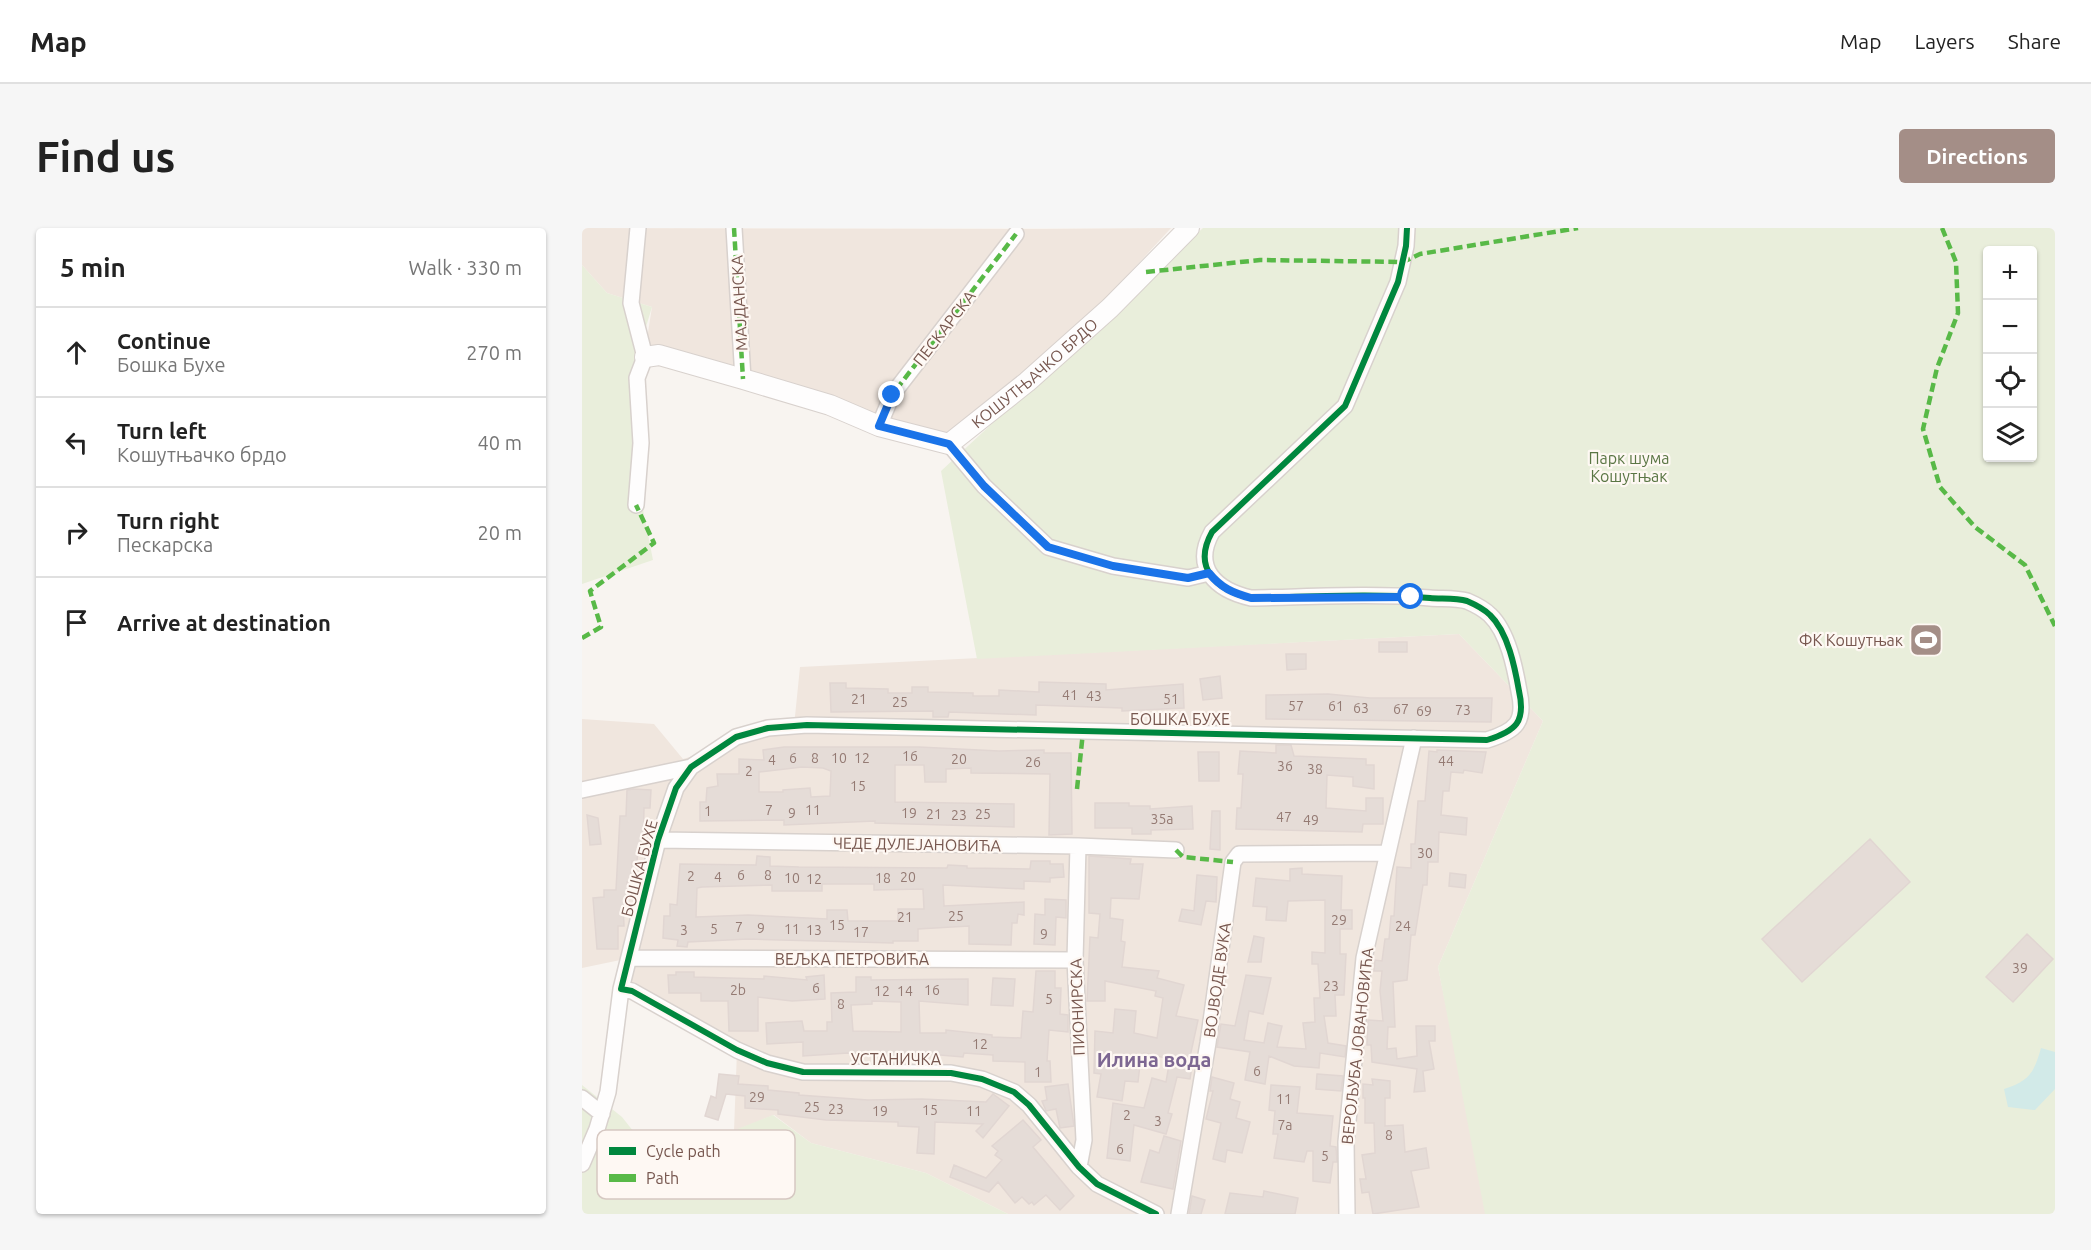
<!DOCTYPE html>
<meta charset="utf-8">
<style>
:root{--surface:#fff;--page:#f6f6f6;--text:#222;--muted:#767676;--line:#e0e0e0;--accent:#a48e87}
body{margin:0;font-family:Ubuntu,sans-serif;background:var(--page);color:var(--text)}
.controls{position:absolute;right:18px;top:18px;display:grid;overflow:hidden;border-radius:6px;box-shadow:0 2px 4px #0004}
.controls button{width:54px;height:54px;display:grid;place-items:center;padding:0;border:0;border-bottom:2px solid var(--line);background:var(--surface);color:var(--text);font:30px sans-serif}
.stop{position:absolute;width:18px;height:18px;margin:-14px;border:4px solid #1a73e8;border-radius:50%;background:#fff}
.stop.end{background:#1a73e8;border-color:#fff;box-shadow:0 2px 6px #0008}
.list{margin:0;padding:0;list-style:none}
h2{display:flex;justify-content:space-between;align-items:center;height:78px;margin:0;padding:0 24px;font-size:26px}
h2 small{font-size:20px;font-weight:400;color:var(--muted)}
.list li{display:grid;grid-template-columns:39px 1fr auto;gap:18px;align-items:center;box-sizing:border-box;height:90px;padding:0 24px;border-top:2px solid var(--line)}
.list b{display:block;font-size:22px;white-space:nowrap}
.list p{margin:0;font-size:20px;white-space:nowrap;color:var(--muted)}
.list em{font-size:20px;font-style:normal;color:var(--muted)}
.icon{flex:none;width:33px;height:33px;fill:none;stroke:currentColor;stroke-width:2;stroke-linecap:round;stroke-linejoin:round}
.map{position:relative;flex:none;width:1473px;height:986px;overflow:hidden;border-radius:6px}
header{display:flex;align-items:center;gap:36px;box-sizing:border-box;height:84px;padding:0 30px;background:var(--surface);border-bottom:2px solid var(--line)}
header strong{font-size:28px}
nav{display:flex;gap:33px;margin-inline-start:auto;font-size:21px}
.intro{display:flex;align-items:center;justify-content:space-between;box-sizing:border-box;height:144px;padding:0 36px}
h1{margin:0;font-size:42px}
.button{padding:15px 27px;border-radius:6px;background:var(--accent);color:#fff;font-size:21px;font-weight:700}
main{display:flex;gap:36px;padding:0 36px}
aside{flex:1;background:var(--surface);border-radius:6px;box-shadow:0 2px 4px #0004}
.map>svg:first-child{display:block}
.residential{fill:#f0e6de}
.green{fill:#e9eedb;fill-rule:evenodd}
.water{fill:#d2eae8}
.building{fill:#e5dcd7;stroke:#e1d6d2;stroke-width:1.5;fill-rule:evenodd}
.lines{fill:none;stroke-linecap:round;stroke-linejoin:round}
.minor-casing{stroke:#d8d1cd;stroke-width:18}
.tertiary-casing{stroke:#d8d1cd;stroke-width:22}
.minor{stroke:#fefdfd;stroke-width:15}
.tertiary{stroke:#fefdfd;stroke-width:20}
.quiet{stroke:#58b947;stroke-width:4.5;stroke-dasharray:9 4.5;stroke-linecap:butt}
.cycleway-casing{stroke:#fef8f3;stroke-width:10}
.cycleway{stroke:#00873e;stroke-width:6}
.route{stroke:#1a73e8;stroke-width:8}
.labels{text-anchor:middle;stroke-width:4.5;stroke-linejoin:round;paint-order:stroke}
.number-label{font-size:14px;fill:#947a73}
.street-label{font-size:16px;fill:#77574f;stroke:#fef8f3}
.park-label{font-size:16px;fill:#5a7644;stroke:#fef8f3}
.poi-label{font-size:16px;fill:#77574f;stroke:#fef8f3;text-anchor:end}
.quarter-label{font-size:20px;font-weight:bold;fill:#7d6792;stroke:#fef8f3}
.key{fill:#fef8f3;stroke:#d6c8c2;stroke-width:1.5}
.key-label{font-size:16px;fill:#77574f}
</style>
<header>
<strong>Map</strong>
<nav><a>Map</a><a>Layers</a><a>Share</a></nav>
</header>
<div class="intro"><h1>Find us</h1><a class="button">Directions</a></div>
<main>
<aside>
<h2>5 min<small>Walk · 330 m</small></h2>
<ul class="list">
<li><svg class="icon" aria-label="ahead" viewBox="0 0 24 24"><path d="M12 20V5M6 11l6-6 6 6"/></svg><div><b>Continue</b><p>Бошка Бухе</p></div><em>270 m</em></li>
<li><svg class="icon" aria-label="left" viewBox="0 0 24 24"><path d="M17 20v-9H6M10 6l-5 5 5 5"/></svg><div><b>Turn left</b><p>Кошутњачко брдо</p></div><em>40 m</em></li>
<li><svg class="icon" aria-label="right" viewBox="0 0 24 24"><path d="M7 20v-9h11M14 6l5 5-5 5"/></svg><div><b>Turn right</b><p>Пескарска</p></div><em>20 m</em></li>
<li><svg class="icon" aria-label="arrive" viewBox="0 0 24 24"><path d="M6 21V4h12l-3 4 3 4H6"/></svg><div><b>Arrive at destination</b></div></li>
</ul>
</aside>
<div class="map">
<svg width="1473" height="986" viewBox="0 0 1473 986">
<rect width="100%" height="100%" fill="#f8f4f0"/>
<!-- residential -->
<path class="residential" d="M0,0L461,1L589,0L521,74L448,142L367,208L307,195L64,117L70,79L25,65L0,37Z
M877,406L961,493L856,739L907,986H426L344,945L229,915L192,887L152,903L155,822L50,763L44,749L48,730L0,740V491L72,496L101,531L212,498L218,439Z"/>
<!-- green -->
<path class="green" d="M621,0H1473V986H903L856,739L961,493L877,406L395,431L359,243ZM1406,22H1450V230H1406Z
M0,37L25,65L70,79L50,145V226L71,332L0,356Z
M0,857L40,889L75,933L191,887L229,915L344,945L426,986H0Z"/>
<!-- water -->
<path class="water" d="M1459,820L1473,824V861L1453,882L1426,879L1422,861C1447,853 1452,845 1459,820Z"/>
<!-- building -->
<path class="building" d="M797,414H825V424H797Z
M704,426H724V441L705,442Z
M638,448L640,470L621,472L618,451Z
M457,454L524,456V462L601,456L602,480L540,483V480L454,477V487L367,484L366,489H351V483L249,484L248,455H264V460L306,461V465H330V459H346V464L391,465V468H417V462L457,464Z
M746,466L788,470H910L909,494L684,491V467Z
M694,517H709L712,528L784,531V537H792V561L771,558V549L745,547L744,580L784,583V570H801V596H781L780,604L654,601L655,580H659L661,546H656L658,523L694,525Z
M202,519H337L417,523L462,522V525H489L490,606L467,607L468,546L389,545V540L364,541V554H343L342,537H313V574L432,576V599L293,595V593L202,597V592L118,593V574H124L125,560L136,558L135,546H157V531L182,532L181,522ZM220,539L241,540L249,543L248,568L229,569L228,560L201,562V564H177V544Z
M855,522L904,524L900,545L882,542L881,545L869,544L867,563H861L859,587L885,590L884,607L857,604L856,634H846L845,657H841L833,707H829L825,752L811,754L813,799H806L805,821L814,820L815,831L835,828L834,798H853V813H847L852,841L841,843L843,863L832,864L835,841L790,834L789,817H785L786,792L801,793L798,763L800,743H792L793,732L800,733L803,711H807L809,688H812L815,639L829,640V616H833L836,573H843L847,523L855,524Z
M616,524H637V553H617Z
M51,561L69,562L68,580H62L61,622H56L55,633H50L49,654H45L44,677H41L42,698H36V721H15L11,670L22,669V662H34L38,588H44L45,562Z
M513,575H547V578H568V581L610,578L611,601L569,602V606H550V600H513Z
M630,583H638V622L628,621Z
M5,587L16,590L19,616L8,617Z
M1288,611L1328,654L1220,754L1180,711Z
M175,628L188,629V638L217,639L365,640L366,637L385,638V640L448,641L449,633H468V636H481L482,649L468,650V654L442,653V661L361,657L362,678L442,674V687L436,686L435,695H430L429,717L387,716V698L336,701V713H311V715L166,711L106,714L105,719L95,718L96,712L81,710L82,688H88V676L95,677L98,636L174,637ZM240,656H292V662L341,661L342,681H316V693H266L265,682H245V691L166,687L114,689L115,660L120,659L190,657V663H240Z
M507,628L549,631L548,636H561L557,671L529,670L528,690L541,692L539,713L543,714L540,739L577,743L575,750L602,757L594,788L616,792L606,838H610L608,851L595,849L586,885L590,886L584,906L552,897L548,933L525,930L531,875L562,880L570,850L584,854L588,831L562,825V828H559L556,854L543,853L540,873L515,869L519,846L512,845L513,803L531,805L533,781L554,783L552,805L575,810L581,770L573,768L574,763L523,753V773H505L508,709L516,710L518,686L507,685Z
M720,640V646L760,648L759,682H770V701H758V726H764L762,767H753L754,788H742L746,815L764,818L763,829L738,825L737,840L712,838L687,828L683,856L663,852L668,824L635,819L639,796L653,798L664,747L689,750L681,786L667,783L662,812L682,815L686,795L700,798L695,819L724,821L721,795L733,794L732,770H738L736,736H730V724L743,725V672L706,673L704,693L684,692L685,679L671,678L674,650L708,653V641Z
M868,645L884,647L883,660L867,658Z
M615,647L635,649L634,674L624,673L619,697L597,693L600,681L612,683Z
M463,671L484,672V690L474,689L473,717L452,716L453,686L463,687Z
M1445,706L1471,731L1431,774L1404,749Z
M672,708L682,710L679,734H666Z
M454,743H473V760H479L478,786L486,787V804L467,802L465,833H468L469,854H443V834L411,833V827L382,825L381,829L334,825V828H307L266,825L221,828V814L185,816L184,795L220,793L222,803H245V794H250L249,765L274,764V749H289V752L386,751V777L337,773L338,805H364V802L410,807V809L439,810L441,783L451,784ZM290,773L319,774V804L271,803L269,777L290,776Z
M94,744H112V749L182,751V748L225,752L224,749L242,747L243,771L210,773L176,769V803H147L146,773H119V765H87L86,747H94Z
M411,750L433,751L431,778L409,777Z
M137,846L157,848L156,856L186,858V862L217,865V867L286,872L340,871L404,874L411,866L427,878L401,910L394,903L401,896L353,894L352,926L335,925L337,899L316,898V894L244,892L196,886V882L163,880V868L144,866L136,892L123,888L129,868L134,870Z
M735,846L761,848L759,863L734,861Z
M630,849L652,855L648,871L658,874L654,890L668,894L660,925L645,922L643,934L631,931L639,895L624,891L631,863H628Z
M790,851L808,853V870H803V898L821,897L823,924L844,920L847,940L829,943L837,979L791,986L787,964L780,965L778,951H784L780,927L793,925L792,895H783V870H781V856L791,857Z
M486,856L492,898L478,900L474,881L464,883L460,873L465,872L463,859Z
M689,857L718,859L715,885L751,888L748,918L754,919L755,934H751L748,955L731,953V923H725L722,934L692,930L696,906H691L693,883L687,882Z
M441,892L459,912L451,919L492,968L478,982L464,967L452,977L450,974L447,976L440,969L433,975L416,954L407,964L368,949L372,937L404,950L420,932L413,927L416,923L410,918Z
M582,908L599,913L591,961L559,954L568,922L577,925Z
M682,963L716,970L713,986H643L648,965L681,969Z
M610,968L623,972L619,986H607Z"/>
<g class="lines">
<defs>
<path id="minor" d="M152,0L161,151
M297,198L310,167L434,6
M367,216L402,258L466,319L531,338L606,350L627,345
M54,277L59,215L55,150L63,129L49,75L56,0
M0,562L109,539
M76,612L496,618L594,622
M496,618L493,732L502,912L497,939
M48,730L493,732
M0,870L20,886
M0,936L15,901L26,864L39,761
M574,986L515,956L497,939L447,877L432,864L400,851L369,845L221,844L185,835L155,822L50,763L39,761L76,612L94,560L109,539L154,509L186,500L225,497L905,512C934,503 944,494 937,463C933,440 926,404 908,387C903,382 892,376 885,373C874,370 859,371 848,370C789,365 729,369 669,370C634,362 610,340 630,304L763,178L816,54L824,18L825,0
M597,986L626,815L651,634L657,626L805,625
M765,986L764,914L782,730L832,510"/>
<g id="tertiary">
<path id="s1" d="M63,129L77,127L161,151L248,177L297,198L367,216L445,154L528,80L607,0"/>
</g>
</defs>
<!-- minor casing -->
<use href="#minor" class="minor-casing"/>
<!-- tertiary casing -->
<use href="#tertiary" class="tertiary-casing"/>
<!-- minor -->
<use href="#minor" class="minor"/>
<!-- tertiary -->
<use href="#tertiary" class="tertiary"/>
<!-- quiet -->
<path class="quiet" d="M152,0L161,151
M1360,0L1374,34L1376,85L1355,140L1341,201L1358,259L1393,299L1443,337L1473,398
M564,44L678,32L821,34L838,26L996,0
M297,198L310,167L434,6
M0,410L19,399L8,363L72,315L54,277
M495,561L501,504
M594,622L601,629L651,634"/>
<defs>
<path id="cycleway" d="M574,986L515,956L497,939L447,877L432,864L400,851L369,845L221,844L185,835L155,822L50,763L39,761L76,612L94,560L109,539L154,509L186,500L225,497L905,512C934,503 944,494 937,463C933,440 926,404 908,387C903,382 892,376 885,373C874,370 859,371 848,370C789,365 729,369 669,370C634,362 610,340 630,304L763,178L816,54L824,18L825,0"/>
</defs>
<!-- cycleway casing -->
<use href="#cycleway" class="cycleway-casing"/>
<!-- cycleway -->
<use href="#cycleway" class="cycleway"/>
</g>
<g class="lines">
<!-- route -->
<path class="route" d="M310,167L297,198L367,216L402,258L466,319L531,338L606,350L627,345C639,360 651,365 669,370L829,369"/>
</g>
<!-- icons -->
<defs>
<symbol id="stadium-square" viewBox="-11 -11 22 22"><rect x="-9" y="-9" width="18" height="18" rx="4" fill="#a48e87" stroke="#fef8f3"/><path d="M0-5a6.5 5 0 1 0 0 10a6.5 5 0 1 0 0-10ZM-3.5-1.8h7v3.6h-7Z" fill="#fff"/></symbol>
</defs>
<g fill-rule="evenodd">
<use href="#stadium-square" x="1325" y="393" width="38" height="38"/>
</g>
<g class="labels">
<!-- number labels -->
<g class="number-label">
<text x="488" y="472">41</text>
<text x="512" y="473">43</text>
<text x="277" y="476">21</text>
<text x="589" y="476">51</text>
<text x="318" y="479">25</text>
<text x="714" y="483">57</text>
<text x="754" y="483">61</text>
<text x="779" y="485">63</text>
<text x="819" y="486">67</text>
<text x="881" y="487">73</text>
<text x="842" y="488">69</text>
<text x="328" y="533">16</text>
<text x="211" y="535">6</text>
<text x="233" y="535">8</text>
<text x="257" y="535">10</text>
<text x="280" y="535">12</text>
<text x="377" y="536">20</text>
<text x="190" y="537">4</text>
<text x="864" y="538">44</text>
<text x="451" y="539">26</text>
<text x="703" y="543">36</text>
<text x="733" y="546">38</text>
<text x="167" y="548">2</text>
<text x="276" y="563">15</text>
<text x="187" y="587">7</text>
<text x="231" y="587">11</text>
<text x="126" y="588">1</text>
<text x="210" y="590">9</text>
<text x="327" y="590">19</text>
<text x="352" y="591">21</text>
<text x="401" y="591">25</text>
<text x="377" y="592">23</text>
<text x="702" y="594">47</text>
<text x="580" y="596">35a</text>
<text x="729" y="597">49</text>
<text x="843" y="630">30</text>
<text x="159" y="652">6</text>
<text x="186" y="652">8</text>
<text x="109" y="653">2</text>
<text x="136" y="654">4</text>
<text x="326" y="654">20</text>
<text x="210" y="655">10</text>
<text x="301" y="655">18</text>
<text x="232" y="656">12</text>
<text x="374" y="693">25</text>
<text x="323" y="694">21</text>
<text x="757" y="697">29</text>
<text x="255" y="702">15</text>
<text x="821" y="703">24</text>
<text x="157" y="704">7</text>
<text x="179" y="705">9</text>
<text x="132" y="706">5</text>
<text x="210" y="706">11</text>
<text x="102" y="707">3</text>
<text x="232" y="707">13</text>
<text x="279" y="709">17</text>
<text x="462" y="711">9</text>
<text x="1438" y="745">39</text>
<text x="749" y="763">23</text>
<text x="234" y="765">6</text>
<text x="156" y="767">2b</text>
<text x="350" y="767">16</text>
<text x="300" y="768">12</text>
<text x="323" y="768">14</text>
<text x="467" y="776">5</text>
<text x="259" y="781">8</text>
<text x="398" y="821">12</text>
<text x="675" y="848">6</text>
<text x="456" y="849">1</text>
<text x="175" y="874">29</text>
<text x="702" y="876">11</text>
<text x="230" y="884">25</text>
<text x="254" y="886">23</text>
<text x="348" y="887">15</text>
<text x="298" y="888">19</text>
<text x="392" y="888">11</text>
<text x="545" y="892">2</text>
<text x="576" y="898">3</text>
<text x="703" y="902">7a</text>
<text x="807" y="912">8</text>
<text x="538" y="926">6</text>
<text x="743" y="933">5</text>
</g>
<!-- street labels -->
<g class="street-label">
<text transform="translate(157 75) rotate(-93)" y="6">МАЈДАНСКА</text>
<text transform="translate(362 100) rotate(-52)" y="6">ПЕСКАРСКА</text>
<text dy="6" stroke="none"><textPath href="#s1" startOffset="429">КОШУТЊАЧКО БРДО</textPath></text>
<text x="598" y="497">БОШКА БУХЕ</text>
<text transform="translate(335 616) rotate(1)" y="6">ЧЕДЕ ДУЛЕЈАНОВИЋА</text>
<text transform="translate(57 640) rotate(-75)" y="6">БОШКА БУХЕ</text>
<text x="270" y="737">ВЕЉКА ПЕТРОВИЋА</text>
<text transform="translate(635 752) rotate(-82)" y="6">ВОЈВОДЕ ВУКА</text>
<text transform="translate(495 779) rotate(-92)" y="6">ПИОНИРСКА</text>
<text transform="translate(775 818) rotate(-84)" y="6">ВЕРОЉУБА ЈОВАНОВИЋА</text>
<text x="314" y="837">УСТАНИЧКА</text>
</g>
<!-- park labels -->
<g class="park-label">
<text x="1047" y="236">Парк шума<tspan x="1047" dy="18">Кошутњак</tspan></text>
</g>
<!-- poi labels -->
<g class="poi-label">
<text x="1321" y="418">ФК Кошутњак</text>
</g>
<!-- quarter labels -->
<g class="quarter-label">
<text x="572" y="839">Илина вода</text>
</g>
</g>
<!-- legend -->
<rect x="15" y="902" width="198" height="69" rx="9" class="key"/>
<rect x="27" y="919" width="27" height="8" fill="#00873e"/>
<rect x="27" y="946" width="27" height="8" fill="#58b947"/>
<g class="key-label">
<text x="64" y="929">Cycle path</text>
<text x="64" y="956">Path</text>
</g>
</svg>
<div class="controls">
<button>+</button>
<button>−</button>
<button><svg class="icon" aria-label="locate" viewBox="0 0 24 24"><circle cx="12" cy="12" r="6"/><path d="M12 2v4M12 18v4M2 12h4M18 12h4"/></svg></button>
<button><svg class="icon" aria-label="layers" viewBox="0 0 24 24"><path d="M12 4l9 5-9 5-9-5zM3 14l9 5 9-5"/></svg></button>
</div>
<div class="stop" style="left:829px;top:369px"></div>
<div class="stop end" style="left:310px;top:167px"></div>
</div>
</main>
